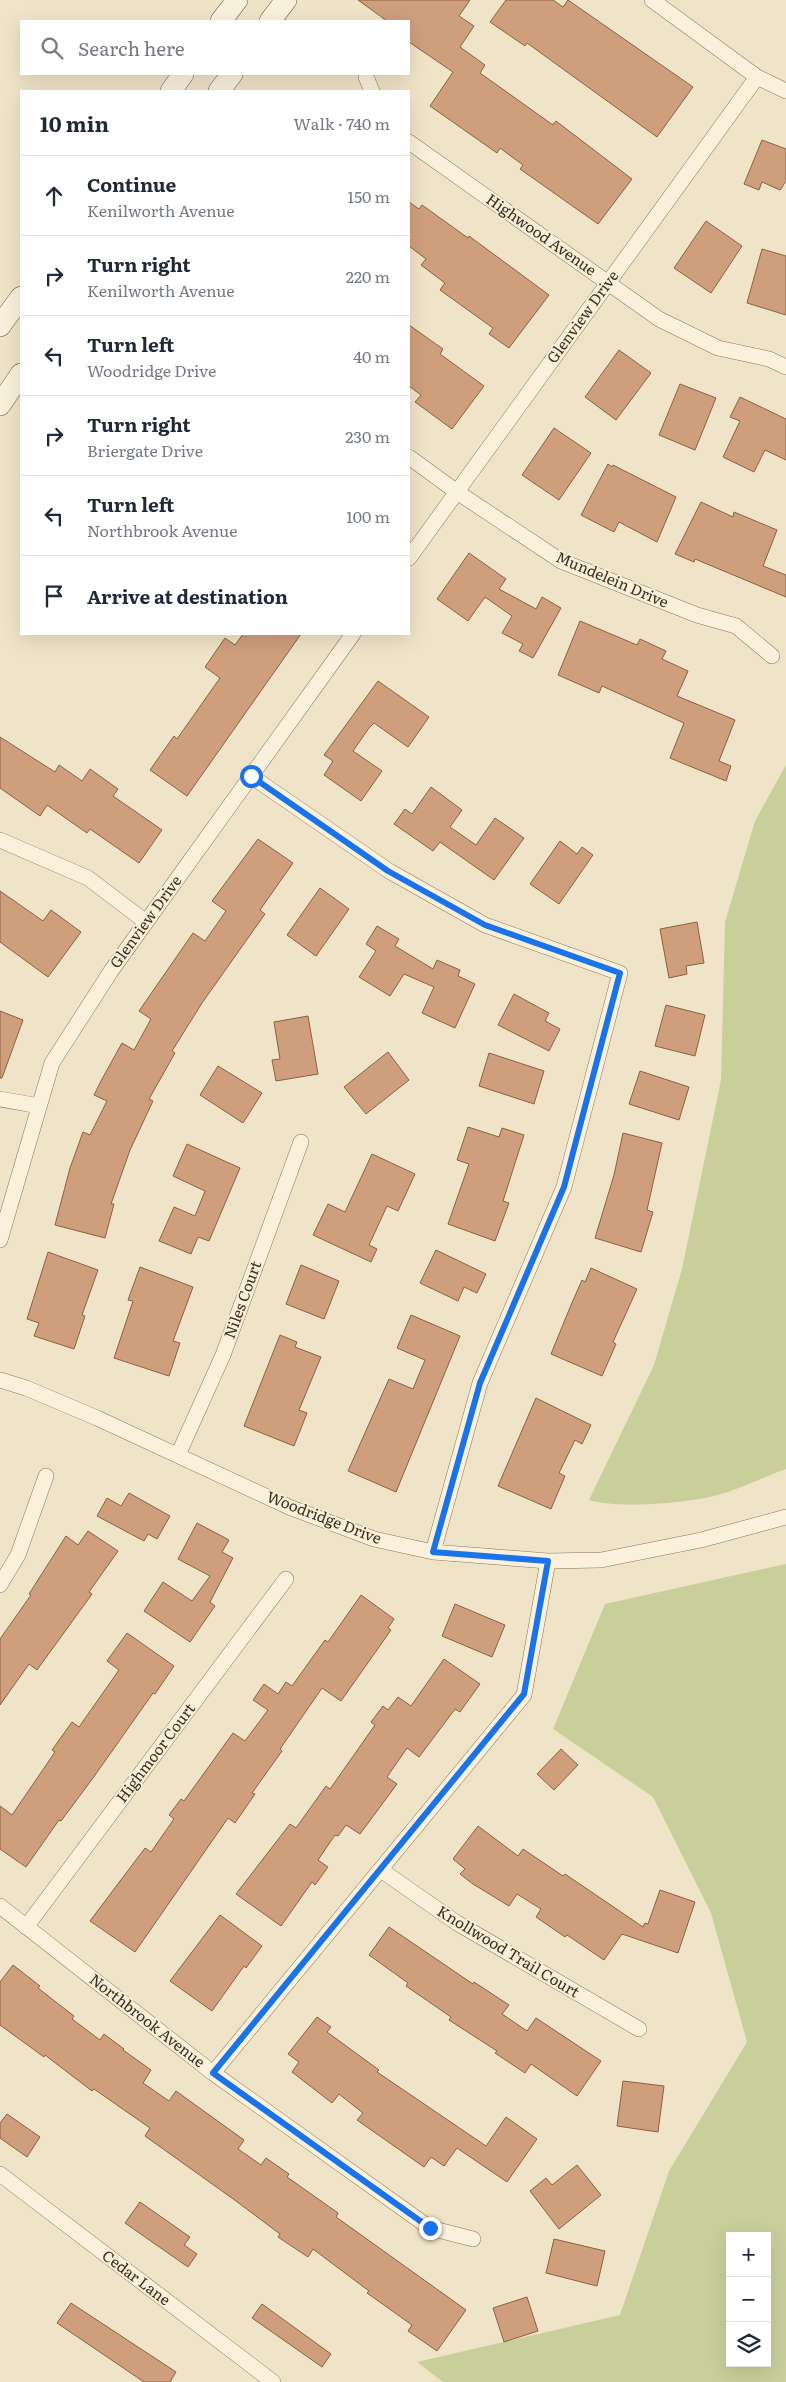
<!DOCTYPE html>
<meta charset="utf-8">
<style>
:root{--surface:#fff;--page:#f6f6f7;--text:#1f2937;--muted:#747a83;--line:#e0e1e3}
body{margin:0;font-family:Literata,serif;background:var(--page);color:var(--text)}
.controls{position:absolute;right:15px;bottom:15px;display:grid;overflow:hidden;border-radius:0px;box-shadow:0 5px 20px #0002}
.controls button{width:45px;height:45px;display:grid;place-items:center;padding:0;border:0;border-bottom:1px solid var(--line);background:var(--surface);color:var(--text);font:25px sans-serif}
.stop{position:absolute;width:15px;height:15px;margin:-11px;border:4px solid #1a73e8;border-radius:50%;background:#fff}
.stop.end{background:#1a73e8;border-color:#fff;box-shadow:0 1px 5px #0008}
.list{margin:0;padding:0;list-style:none}
h2{display:flex;justify-content:space-between;align-items:center;height:65px;margin:0;padding:0 20px;font-size:21px}
h2 small{font-size:16px;font-weight:400;color:var(--muted)}
.list li{display:grid;grid-template-columns:32px 1fr auto;gap:15px;align-items:center;box-sizing:border-box;height:80px;padding:0 20px;border-top:1px solid var(--line)}
.list b{display:block;font-size:19px;white-space:nowrap}
.list p{margin:0;font-size:16px;white-space:nowrap;color:var(--muted)}
.list em{font-size:16px;font-style:normal;color:var(--muted)}
.icon{flex:none;width:28px;height:28px;fill:none;stroke:currentColor;stroke-width:2;stroke-linecap:round;stroke-linejoin:round}
.map{position:relative;flex:none;width:786px;height:2382px;overflow:hidden}
.search{position:absolute;background:var(--surface);box-shadow:0 5px 20px #0002;left:20px;top:20px;width:390px;height:55px;display:flex;align-items:center;gap:12px;box-sizing:border-box;padding:0 18px;border-radius:0px;color:var(--muted);font-size:19px}
.panel{position:absolute;background:var(--surface);box-shadow:0 5px 20px #0002;left:20px;top:90px;width:390px;height:545px;border-radius:0px}
.map>svg:first-child{display:block}
.green{fill:#c9cf9b;fill-rule:evenodd}
.building{fill:#cf9f7d;stroke:#8d5f41}
.lines{fill:none;stroke-linecap:round;stroke-linejoin:round}
.minor-casing{stroke:#8d765c;stroke-width:16}
.secondary-casing{stroke:#6f573f;stroke-width:22}
.minor{stroke:#faf1dc;stroke-width:15}
.secondary{stroke:#faf1dc;stroke-width:21}
.route{stroke:#1a73e8;stroke-width:6}
.labels{text-anchor:middle;stroke-width:4;stroke-linejoin:round;paint-order:stroke}
.street-label{font-size:15px;fill:#3d2e20;stroke:#f7eed8}
</style>
<div class="map">
<svg width="786" height="2382" viewBox="0 0 786 2382">
<rect width="100%" height="100%" fill="#f0e4c8"/>
<!-- green -->
<path class="green" d="M786,765V1469C761,1478 736,1491 710,1497C682,1503 617,1509 589,1500L654,1365L682,1269L721,1080L725,922L755,821Z
M786,1564V2382H443L417,2362L620,2315L669,2171L747,2042L711,1913L653,1797L553,1729L605,1604ZM730,2236H767V2363H730Z"/>
<!-- building -->
<path class="building" d="M358,0H470L459,16L474,26L460,47L485,65L480,73L553,125L556,121L632,179L598,224L520,169L523,165L500,148L497,153L430,106L453,72L409,42V21H387Z
M506,0H553L563,7L568,0L693,87L657,137L527,43L525,46L490,22Z
M762,140L786,149V181L780,190L762,182L759,190L744,184Z
M409,202L419,209L422,205L468,238L469,236L549,295L509,348L489,334L493,328L440,290L445,283L421,265L426,259L409,246Z
M706,221L742,246L711,293L674,268Z
M762,249L786,256V315L747,303Z
M409,325L443,349L440,354L484,386L452,429L415,402L421,395L409,386Z
M619,350L651,373L616,420L585,397Z
M680,384L716,398L695,450L659,435Z
M740,397L786,419V460L765,450L754,472L723,457L740,421L730,417Z
M554,428L591,453L559,500L522,475Z
M608,464L612,467L613,465L676,497L657,542L619,522L614,532L581,515Z
M701,502L733,517L734,512L777,530L763,566L786,575V597L695,559L694,562L675,554Z
M469,553L506,579L499,589L536,609L542,597L561,608L533,658L519,651L523,644L502,633L512,616L485,597L468,621L437,599Z
M580,621L637,645L640,639L666,651L662,659L688,671L677,696L735,720L719,761L731,766L726,781L670,758L684,723L602,686L599,693L558,675Z
M243,634H301L187,796L150,770L174,736L177,739L220,678L205,667L225,638L235,645Z
M378,681L429,717L408,747L374,723L369,728L353,751L382,771L361,801L324,775L333,761L324,755Z
M0,737L55,772L59,765L82,781L90,769L118,789L113,796L162,830L139,863L90,829L87,833L47,805L40,816L0,788Z
M431,787L462,810L450,827L476,845L495,818L524,838L494,880L440,842L433,851L394,824L405,809L412,814Z
M258,839L293,863L260,910L265,914L202,1003L172,1051L175,1053L149,1099L153,1101L130,1150L111,1204H114L105,1238L55,1225L70,1168L83,1132L90,1135L107,1101L94,1095L102,1079L122,1043L134,1050L151,1019L139,1011L193,933L205,941L226,911L212,901Z
M560,841L577,854L582,847L593,855L559,904L530,884Z
M320,888L349,909L316,956L287,935Z
M0,891L43,921L51,910L81,932L48,977L0,942Z
M697,922L704,963L686,966L687,974L669,978L660,929Z
M377,926L399,939L395,946L433,969L437,960L460,970L458,976L475,984L455,1028L422,1013L434,987L404,974L390,996L359,977L376,951L366,944Z
M514,994L549,1013L545,1021L560,1029L549,1051L498,1025Z
M666,1005L705,1015L695,1056L655,1046Z
M0,1011L23,1020L2,1078H0Z
M308,1016L318,1074L276,1081L272,1060L280,1059L274,1022Z
M388,1052L409,1080L366,1114L344,1087Z
M489,1053L544,1071L534,1104L479,1086Z
M218,1066L262,1093L243,1123L200,1095Z
M640,1071L689,1087L679,1120L629,1104Z
M468,1127L499,1137L502,1128L524,1135L503,1201L509,1203L495,1241L448,1224L469,1164L457,1160Z
M623,1133L662,1143L647,1210L653,1212L641,1252L595,1238L614,1175Z
M187,1144L240,1168L209,1241L198,1237L191,1254L159,1241L174,1207L195,1216L205,1191L173,1176Z
M372,1154L415,1174L398,1211L387,1206L369,1245L377,1249L371,1262L313,1235L328,1204L345,1212Z
M436,1250L486,1274L477,1293L464,1287L458,1301L420,1283Z
M48,1252L98,1270L82,1315L85,1316L74,1349L34,1336L39,1323L27,1319Z
M301,1265L339,1281L324,1319L286,1304Z
M140,1267L193,1287L173,1341L180,1343L169,1376L114,1358L133,1301L128,1300Z
M591,1268L637,1289L613,1342L616,1344L602,1376L551,1354L571,1305L582,1280L585,1282Z
M411,1315L460,1336L396,1492L348,1471L389,1379L413,1389L425,1360L397,1348Z
M280,1335L297,1342L295,1347L321,1357L299,1410L307,1413L294,1446L244,1426Z
M536,1398L591,1425L582,1444L575,1440L559,1473L565,1476L551,1509L498,1486Z
M129,1493L170,1516L157,1539L148,1534L144,1541L97,1516L107,1498L121,1506Z
M197,1523L229,1540L222,1552L233,1558L210,1602L215,1606L190,1642L144,1611L163,1582L192,1601L210,1576L178,1559Z
M88,1531L118,1551L89,1592L92,1594L37,1670L29,1664L0,1705V1639L31,1595L29,1594L66,1536L78,1545Z
M361,1595L394,1619L388,1628L391,1630L341,1701L322,1688L280,1749L282,1751L252,1793L255,1794L235,1823L228,1818L135,1952L90,1921L145,1848L151,1852L174,1819L169,1815L181,1799L184,1801L233,1733L245,1741L268,1710L253,1700L264,1684L278,1694L286,1682L292,1686L325,1640L328,1642Z
M455,1604L505,1625L492,1657L442,1636Z
M127,1633L174,1666L155,1694L153,1693L93,1778L61,1821L59,1820L26,1867L0,1849V1806L12,1815L55,1752L52,1750L72,1722L79,1727L119,1670L107,1661Z
M444,1659L480,1684L460,1712L455,1709L419,1757L407,1748L387,1777L397,1784L360,1834L346,1825L338,1836L335,1835L318,1860L328,1867L315,1885L312,1882L281,1926L236,1894L290,1824L296,1828L326,1786L330,1789L375,1725L371,1722L383,1706L388,1710L398,1697L411,1706Z
M561,1749L578,1765L554,1790L537,1774Z
M478,1826L518,1856L523,1849L563,1876L565,1874L643,1927L645,1923L648,1924L660,1890L695,1902L678,1953L622,1934L604,1960L567,1935L565,1937L536,1917L541,1909L517,1894L509,1906L473,1884L460,1874L465,1869L453,1859Z
M220,1915L262,1946L246,1968L244,1966L212,2011L170,1981Z
M389,1927L473,1984L474,1982L509,2005L502,2014L527,2031L536,2018L601,2061L577,2096L531,2064L525,2073L495,2053L497,2051L449,2020L451,2017L406,1986L408,1983L369,1955Z
M13,1965L40,1986L38,1988L52,1999L74,2016L72,2019L100,2040L104,2034L124,2049L123,2050L151,2070L143,2083L169,2101L176,2091L244,2140L238,2149L261,2165L266,2158L289,2174L287,2177L338,2213L336,2217L466,2310L437,2351L408,2331L412,2325L367,2293L369,2291L313,2249L308,2257L278,2237L280,2234L236,2201L145,2136L150,2128L94,2089L92,2091L45,2055L44,2057L0,2025V1982Z
M317,2017L331,2027L327,2032L379,2070L377,2072L486,2146L506,2117L537,2139L507,2182L457,2148L444,2166L431,2157L424,2167L357,2120L363,2113L339,2094L332,2103L292,2072L299,2062L288,2054Z
M623,2081L664,2086L658,2132L617,2126Z
M7,2114L40,2137L27,2157L0,2138V2123Z
M577,2165L601,2195L559,2229L530,2191L546,2178L552,2185Z
M140,2202L190,2237L184,2245L197,2254L188,2267L125,2223Z
M554,2239L605,2251L597,2286L546,2273Z
M527,2297L538,2331L504,2342L493,2308Z
M71,2303L176,2372L170,2382H144L57,2323Z
M262,2304L331,2354L322,2367L252,2318Z"/>
<g class="lines">
<defs>
<path id="minor" d="M652,0L757,77L786,91
M366,77L372,91
M409,142L659,319L718,348L769,359L786,367
M409,457L457,492L561,561L697,615L736,626L772,656
M409,558L757,77
M251,776L389,871L485,925L620,973L564,1187L480,1383L433,1552
M0,840L88,878L146,922
M0,1099L39,1106
M0,1240L52,1063L111,971L353,634
M0,1380L26,1388L97,1418L289,1507L374,1539L433,1552L548,1561L601,1560L701,1540L786,1517
M178,1455L223,1355L301,1142
M0,1585L18,1555L46,1476
M381,1870L457,1923L639,2029
M0,1906L213,2073L430,2228L473,2239
M26,1927L286,1579
M213,2073L524,1695L548,1561
M0,2174L273,2382"/>
<path id="secondary" d="M221,21L237,0
M270,21L286,0
M171,91L183,74
M219,91L232,74
M0,326L21,297
M0,405L21,374"/>
</defs>
<!-- minor casing -->
<use href="#minor" class="minor-casing"/>
<!-- secondary casing -->
<use href="#secondary" class="secondary-casing"/>
<!-- minor -->
<use href="#minor" class="minor"/>
<!-- secondary -->
<use href="#secondary" class="secondary"/>
</g>
<g class="lines">
<!-- route -->
<path class="route" d="M251,776L388,871L485,925L620,973L564,1187L480,1383L433,1552L548,1561L524,1694L213,2073L430,2228"/>
</g>
<g class="labels">
<!-- street labels -->
<g class="street-label">
<text transform="translate(541 235) rotate(35)" y="5">Highwood Avenue</text>
<text transform="translate(583 317) rotate(-54)" y="5">Glenview Drive</text>
<text transform="translate(612 580) rotate(23)" y="5">Mundelein Drive</text>
<text transform="translate(146 922) rotate(-54)" y="5">Glenview Drive</text>
<text transform="translate(243 1300) rotate(-70)" y="5">Niles Court</text>
<text transform="translate(324 1518) rotate(21)" y="5">Woodridge Drive</text>
<text transform="translate(156 1753) rotate(-53)" y="5">Highmoor Court</text>
<text transform="translate(508 1952) rotate(31)" y="5">Knollwood Trail Court</text>
<text transform="translate(147 2021) rotate(38)" y="5">Northbrook Avenue</text>
<text transform="translate(136 2278) rotate(37)" y="5">Cedar Lane</text>
</g>
</g>
</svg>
<div class="controls">
<button>+</button>
<button>−</button>
<button><svg class="icon" aria-label="layers" viewBox="0 0 24 24"><path d="M12 4l9 5-9 5-9-5zM3 14l9 5 9-5"/></svg></button>
</div>
<div class="stop" style="left:251px;top:776px"></div>
<div class="stop end" style="left:430px;top:2228px"></div>
<div class="search"><svg class="icon" aria-label="search" viewBox="0 0 24 24"><circle cx="10" cy="10" r="6"/><path d="M15 15l6 6"/></svg>Search here</div>
<section class="panel">
<h2>10 min<small>Walk · 740 m</small></h2>
<ul class="list">
<li><svg class="icon" aria-label="ahead" viewBox="0 0 24 24"><path d="M12 20V5M6 11l6-6 6 6"/></svg><div><b>Continue</b><p>Kenilworth Avenue</p></div><em>150 m</em></li>
<li><svg class="icon" aria-label="right" viewBox="0 0 24 24"><path d="M7 20v-9h11M14 6l5 5-5 5"/></svg><div><b>Turn right</b><p>Kenilworth Avenue</p></div><em>220 m</em></li>
<li><svg class="icon" aria-label="left" viewBox="0 0 24 24"><path d="M17 20v-9H6M10 6l-5 5 5 5"/></svg><div><b>Turn left</b><p>Woodridge Drive</p></div><em>40 m</em></li>
<li><svg class="icon" aria-label="right" viewBox="0 0 24 24"><path d="M7 20v-9h11M14 6l5 5-5 5"/></svg><div><b>Turn right</b><p>Briergate Drive</p></div><em>230 m</em></li>
<li><svg class="icon" aria-label="left" viewBox="0 0 24 24"><path d="M17 20v-9H6M10 6l-5 5 5 5"/></svg><div><b>Turn left</b><p>Northbrook Avenue</p></div><em>100 m</em></li>
<li><svg class="icon" aria-label="arrive" viewBox="0 0 24 24"><path d="M6 21V4h12l-3 4 3 4H6"/></svg><div><b>Arrive at destination</b></div></li>
</ul>
</section>
</div>
